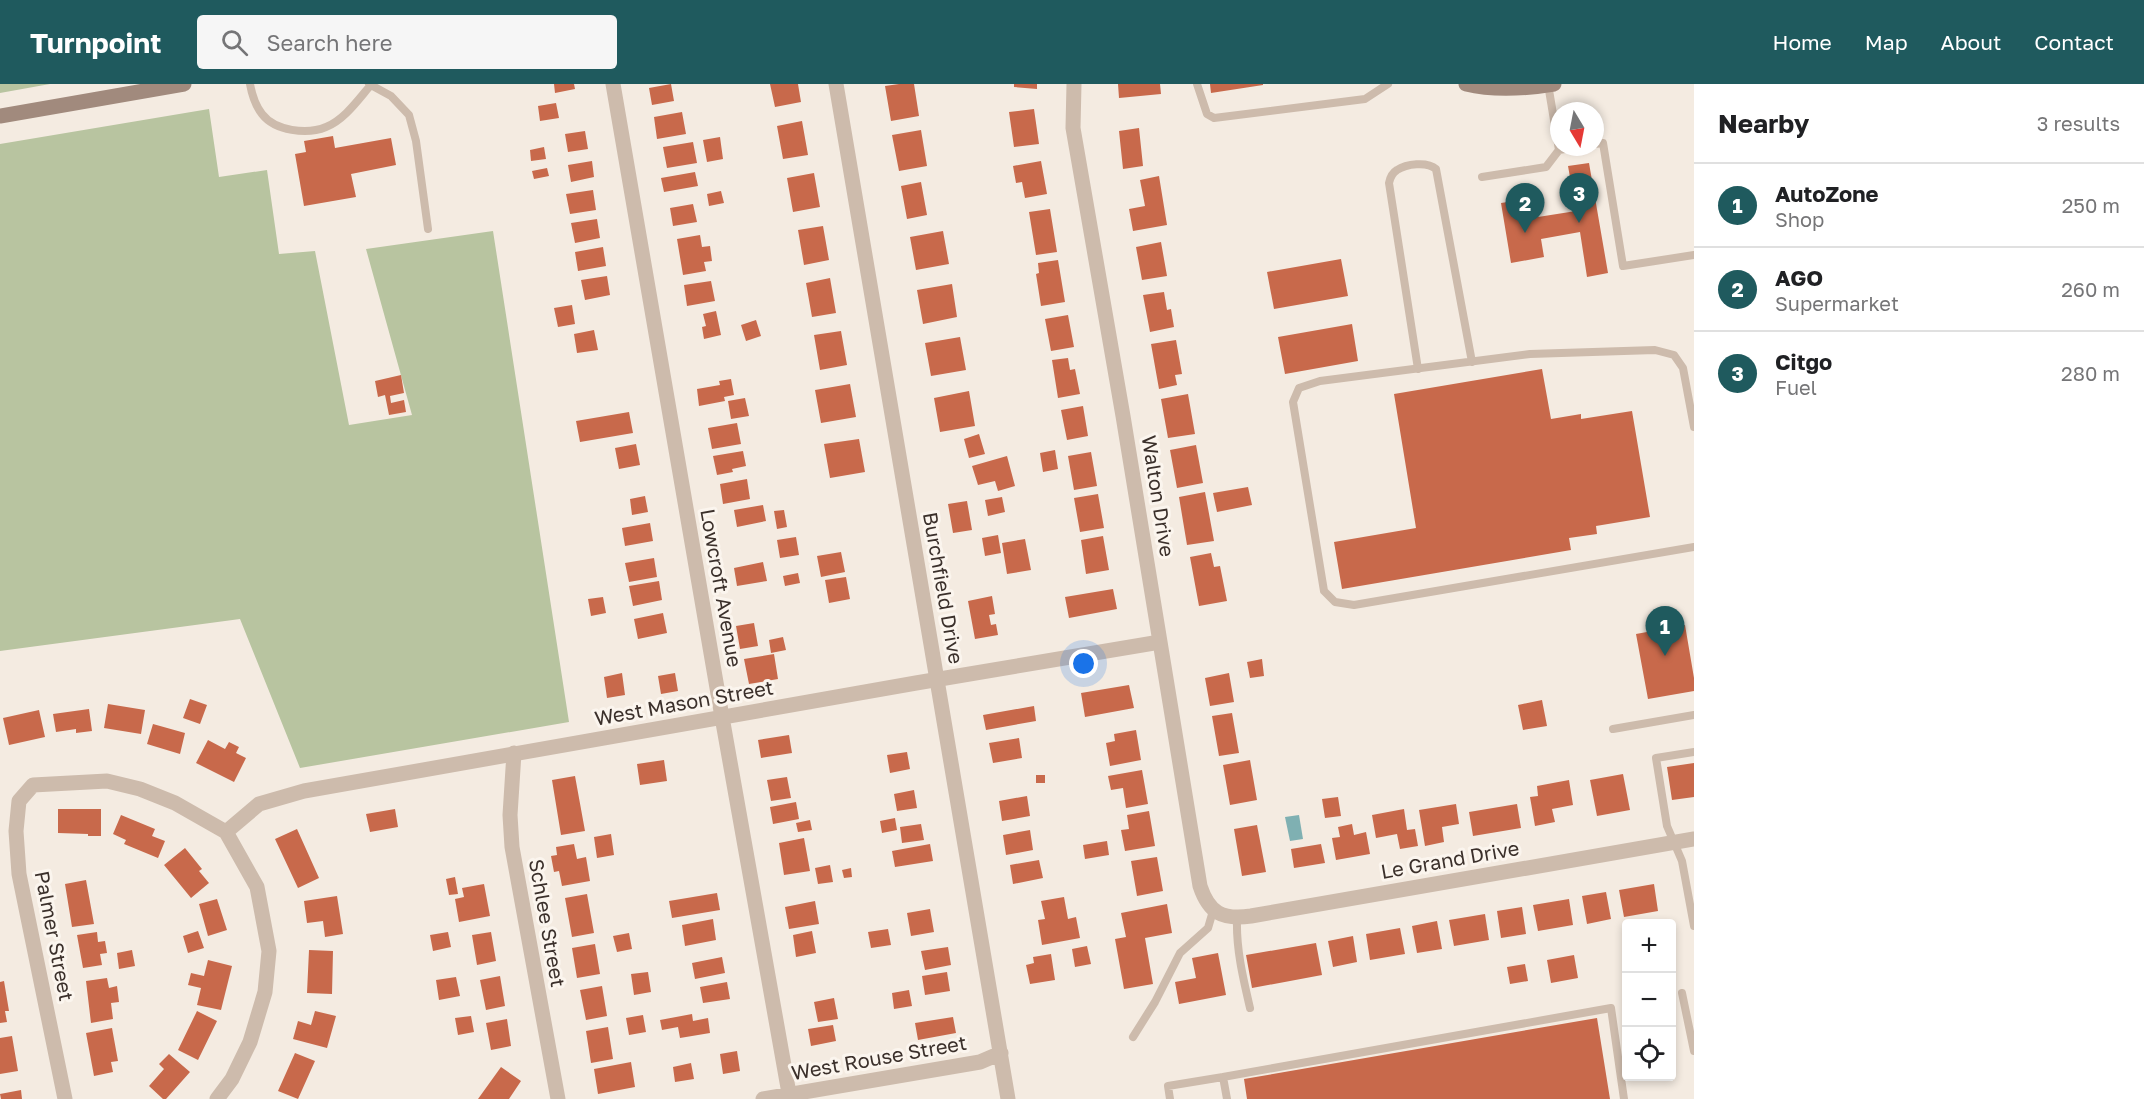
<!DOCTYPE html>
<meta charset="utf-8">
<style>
:root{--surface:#fff;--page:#f6f6f6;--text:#202124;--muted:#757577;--line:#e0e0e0;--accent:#1f5a5e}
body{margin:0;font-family:"Golos Text",sans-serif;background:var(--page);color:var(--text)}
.controls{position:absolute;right:18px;bottom:18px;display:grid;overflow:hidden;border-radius:6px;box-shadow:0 3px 9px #0003}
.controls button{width:54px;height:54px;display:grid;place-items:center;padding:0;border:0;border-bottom:2px solid var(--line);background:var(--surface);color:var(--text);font:30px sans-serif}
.compass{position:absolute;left:1550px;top:18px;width:54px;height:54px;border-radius:50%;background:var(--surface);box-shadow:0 3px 9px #0003;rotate:170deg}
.you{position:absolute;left:1084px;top:580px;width:21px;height:21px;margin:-15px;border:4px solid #fff;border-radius:50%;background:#1a73e8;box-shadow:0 0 0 9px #1a73e833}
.badge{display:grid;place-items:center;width:39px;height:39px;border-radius:50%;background:var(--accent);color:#fff;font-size:20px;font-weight:700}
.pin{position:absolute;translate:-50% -50px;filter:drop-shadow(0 2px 3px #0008)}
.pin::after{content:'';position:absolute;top:32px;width:21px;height:18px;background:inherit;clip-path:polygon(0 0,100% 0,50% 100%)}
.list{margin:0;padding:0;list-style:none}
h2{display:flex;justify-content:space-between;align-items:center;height:78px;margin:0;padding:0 24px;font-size:26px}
h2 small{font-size:20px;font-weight:400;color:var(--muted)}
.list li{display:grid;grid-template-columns:39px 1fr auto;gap:18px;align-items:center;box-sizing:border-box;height:84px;padding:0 24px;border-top:2px solid var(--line)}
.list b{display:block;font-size:22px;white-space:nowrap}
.list p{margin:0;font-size:20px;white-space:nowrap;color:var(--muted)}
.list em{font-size:20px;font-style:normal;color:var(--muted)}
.icon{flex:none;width:33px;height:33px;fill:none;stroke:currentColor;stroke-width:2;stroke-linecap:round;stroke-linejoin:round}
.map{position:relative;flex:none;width:1694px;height:1015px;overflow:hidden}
header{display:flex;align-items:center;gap:36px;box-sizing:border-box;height:84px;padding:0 30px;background:var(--accent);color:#fff}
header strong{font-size:28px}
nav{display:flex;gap:33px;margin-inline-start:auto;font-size:21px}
.search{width:420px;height:54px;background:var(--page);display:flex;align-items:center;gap:15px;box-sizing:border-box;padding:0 21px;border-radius:6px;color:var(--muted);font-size:22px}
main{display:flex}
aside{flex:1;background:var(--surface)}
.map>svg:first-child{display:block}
.green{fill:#b8c4a0}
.water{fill:#7fb0b2}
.building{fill:#c8694b}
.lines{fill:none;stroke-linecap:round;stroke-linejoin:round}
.lane{stroke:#cdbbac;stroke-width:8}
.street{stroke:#cdbbac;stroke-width:15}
.secondary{stroke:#a18a7d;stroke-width:15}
.labels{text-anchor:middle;stroke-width:6;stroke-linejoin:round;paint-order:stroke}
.street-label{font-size:20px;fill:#3b302b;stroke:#fbf5ee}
</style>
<header>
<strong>Turnpoint</strong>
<div class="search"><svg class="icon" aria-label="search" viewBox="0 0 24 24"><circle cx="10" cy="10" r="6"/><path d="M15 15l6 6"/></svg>Search here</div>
<nav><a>Home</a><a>Map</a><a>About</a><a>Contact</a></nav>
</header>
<main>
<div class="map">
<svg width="1694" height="1015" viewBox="0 0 1694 1015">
<rect width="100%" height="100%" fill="#f4ebe1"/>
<!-- green -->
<path class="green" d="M0,0H50L0,9Z
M209,25L219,93L267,86L279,170L315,167L349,341L412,331L366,165L493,147L569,638L300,684L240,535L0,567V60Z"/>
<!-- water -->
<path class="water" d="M1299,731L1303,755L1290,757L1285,733Z"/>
<!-- building -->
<path class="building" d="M554,0H574L575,5L555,9Z
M671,0L674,17L652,21L649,4Z
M770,0H798L801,18L775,23Z
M899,0H914L919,32L891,37L885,2Z
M1014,0H1037V5L1014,3Z
M1118,0H1160L1161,10L1119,14Z
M1210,0H1263V1L1211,9Z
M556,19L559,34L540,37L538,22Z
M1034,25L1039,60L1014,63L1009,28Z
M682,28L686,50L657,55L654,33Z
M802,37L808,71L783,75L777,42Z
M1139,44L1143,82L1123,85L1119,47Z
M921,46L927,82L899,87L892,51Z
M585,47L588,65L568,68L565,50Z
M333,52L335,64L391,54L396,81L351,90L356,113L304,122L295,70L306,68L304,57Z
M720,53L723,75L707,78L703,56Z
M693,58L697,79L667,84L663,63Z
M544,63L546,75L531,77L530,66Z
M592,77L594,93L571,98L568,81Z
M1041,77L1047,110L1025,114L1022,98L1016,99L1013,82Z
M1589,79L1608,189L1587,193L1580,148L1541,155L1544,173L1511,179L1501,119L1534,114L1538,133L1576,127L1568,82Z
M547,84L549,92L534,95L532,87Z
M695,88L698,102L664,108L661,94Z
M814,89L820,123L793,128L787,94Z
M1159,92L1167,141L1133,147L1129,125L1145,122L1140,96Z
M921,98L927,131L907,135L901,102Z
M593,106L596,126L570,130L566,110Z
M721,107L724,119L709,122L707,110Z
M693,120L697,138L673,142L670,124Z
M1050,125L1057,168L1036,171L1029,128Z
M597,135L600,154L575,159L571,139Z
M823,142L829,176L804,181L798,146Z
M943,147L949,180L916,186L910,153Z
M700,151L702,163L710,162L712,177L704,178L706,187L683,191L677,155Z
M1161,158L1167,192L1142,196L1136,163Z
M603,163L606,182L578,187L575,168Z
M1341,175L1348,212L1274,225L1267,188Z
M1058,176L1065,218L1041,222L1036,190L1039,189L1038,179Z
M607,192L610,211L585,216L581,196Z
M830,194L836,229L812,233L806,199Z
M711,197L715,217L687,222L684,201Z
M952,200L957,233L923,240L917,206Z
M1164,208L1167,226L1171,225L1174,243L1150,248L1143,211Z
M572,221L575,240L558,243L554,224Z
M716,227L721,251L704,255L702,243L706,242L703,230Z
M1068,231L1074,263L1051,267L1045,235Z
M756,236L761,252L746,257L741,241Z
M1352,240L1358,277L1285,290L1278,253Z
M594,246L598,266L577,269L574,250Z
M841,247L847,281L820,286L814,251Z
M960,253L966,286L931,292L925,259Z
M1176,256L1182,290L1175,291L1177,301L1159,305L1151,260Z
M1068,274L1070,286L1075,285L1080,310L1058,314L1052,276Z
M1542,285L1551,335L1581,330V335L1632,327L1650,433L1596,442L1597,450L1569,454L1571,466L1342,505L1334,458L1416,444L1394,310Z
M401,291L404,309L390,312L391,319L404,316L406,328L389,331L385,311L378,313L375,297Z
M731,295L734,311L724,313L725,317L699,322L697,305L720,301L719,297Z
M850,300L856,333L821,339L815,306Z
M969,307L975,342L940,348L934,314Z
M1188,310L1195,350L1168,354L1161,315Z
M745,314L749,332L731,335L728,317Z
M1083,322L1088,352L1067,356L1061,326Z
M629,328L633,349L580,358L576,337Z
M737,339L741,360L712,365L708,344Z
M979,350L985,370L969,374L964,355Z
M859,355L865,388L830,394L824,360Z
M636,360L640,381L619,385L615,364Z
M1196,361L1203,399L1177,404L1170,366Z
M1055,366L1058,385L1043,388L1040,369Z
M743,367L746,382L732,385L733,388L717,391L713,372Z
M1091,368L1097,402L1074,406L1068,372Z
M1007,372L1015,402L998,407L995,397L978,401L972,382Z
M747,395L750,415L723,420L720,400Z
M1248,403L1252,421L1217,428L1213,409Z
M1205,408L1214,457L1187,461L1179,413Z
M1098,410L1104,444L1080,448L1074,414Z
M645,412L648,428L632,431L630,415Z
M1002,413L1005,428L988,432L985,416Z
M967,417L972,446L953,449L948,420Z
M763,421L766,437L737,443L734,426Z
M784,426L787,443L777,445L774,427Z
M650,439L653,457L625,462L622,444Z
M998,451L1001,469L985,472L982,454Z
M1103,452L1109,486L1086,490L1081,456Z
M796,453L799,471L780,474L777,456Z
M1025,455L1031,486L1007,490L1002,459Z
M841,468L845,488L821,493L817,472Z
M1211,469L1214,483L1220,482L1227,517L1199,522L1190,473Z
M654,474L657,493L629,498L625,479Z
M763,478L767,497L737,502L734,484Z
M798,489L800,499L785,502L783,492Z
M846,493L850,515L829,519L825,496Z
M659,497L662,516L633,522L629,502Z
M1113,505L1117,525L1069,534L1065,513Z
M992,512L995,530L989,531L991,541L996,540L998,551L975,555L968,517Z
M603,513L606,529L591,532L588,515Z
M663,529L667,549L638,555L634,535Z
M754,539L758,562L740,565L736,542Z
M1685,541L1694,594V607L1648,615L1636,550Z
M783,553L786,566L771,569L769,556Z
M774,570L778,595L749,600L744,575Z
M1262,575L1264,592L1250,594L1247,578Z
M622,589L625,611L607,614L604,593Z
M675,589L678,607L661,610L658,592Z
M1229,589L1234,618L1210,622L1205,594Z
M1129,601L1134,624L1085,633L1081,609Z
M190,615L207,621L200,640L183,634Z
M1542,616L1547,642L1523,646L1518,621Z
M108,620L145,626L141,650L104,644Z
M1034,622L1036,637L986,646L983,631Z
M89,625L92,647L76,649V645L56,648L53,630Z
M39,626L45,653L9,661L3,634Z
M1232,629L1239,669L1219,672L1212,632Z
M153,640L185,649L180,670L147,660Z
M1136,646L1141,676L1110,682L1106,659L1115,657L1114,650Z
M789,651L792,669L761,674L758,656Z
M1019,654L1022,674L993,679L989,659Z
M208,656L225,665L229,658L239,663L236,669L246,674L234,698L196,679Z
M907,668L910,685L890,689L887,671Z
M664,676L667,697L640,701L637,680Z
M1250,676L1257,716L1230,721L1223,681Z
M1694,679V713L1672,716L1667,683Z
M1142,686L1148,720L1126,724L1123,704L1111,706L1108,692Z
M1623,690L1630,726L1597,732L1590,696Z
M1036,691H1045V699H1036Z
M575,692L585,747L561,751L552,696Z
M787,693L791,714L771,717L767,696Z
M1569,696L1573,721L1552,725L1555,738L1535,742L1530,713L1538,712L1537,702Z
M914,706L917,724L897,727L894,710Z
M1027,712L1030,732L1002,737L999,717Z
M1338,713L1341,732L1325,734L1322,715Z
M796,718L799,735L773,740L770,723Z
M1456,720L1459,740L1442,743L1444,758L1425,762L1419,726Z
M1517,720L1521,744L1473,752L1469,728Z
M58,725H101V752H88V750L58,749Z
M395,725L398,743L370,748L366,730Z
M1404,725L1407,746L1415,745L1418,762L1400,765L1397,750L1376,754L1372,731Z
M1149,727L1155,762L1125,767L1121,746L1129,745L1127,731Z
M121,731L155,745L152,752L165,757L158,774L124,760L126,756L113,750Z
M895,734L897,746L882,749L880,737Z
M810,736L812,746L798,748L796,739Z
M921,740L924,756L902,759L900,743Z
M1352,740L1354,751L1366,748L1370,770L1336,776L1332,754L1340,753L1338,743Z
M1257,741L1266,788L1242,792L1234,745Z
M297,745L319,794L298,804L275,755Z
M1030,746L1033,766L1006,771L1003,751Z
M611,750L614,771L597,774L594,753Z
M804,754L810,787L784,791L779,759Z
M1107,757L1109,771L1085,775L1083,761Z
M574,760L577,775L586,773L590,797L562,802L559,787L554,788L551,772L557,771L556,763Z
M930,760L933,777L895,783L892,767Z
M1321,760L1325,779L1294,784L1291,765Z
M185,764L202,785L199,787L209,799L191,814L164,781Z
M1157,773L1163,807L1137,812L1131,777Z
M1039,776L1043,794L1013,800L1010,781Z
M830,781L833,798L818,800L815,784Z
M851,784L852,793L844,794L842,786Z
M455,793L458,810L449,811L446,795Z
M86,796L94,840L72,843L65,800Z
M484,800L490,832L459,838L455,815L464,813L462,804Z
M1654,800L1658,827L1624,833L1619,806Z
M1606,808L1611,835L1587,840L1582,812Z
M717,809L720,826L672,834L669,817Z
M587,810L594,849L572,853L565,814Z
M337,812L343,850L325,853L323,837L307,839L304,817Z
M1064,813L1068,835L1076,833L1080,854L1042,861L1038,836L1045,835L1041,817Z
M217,815L227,846L208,852L199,820Z
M1569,815L1573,841L1538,847L1533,821Z
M815,817L819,840L789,845L785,823Z
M1167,820L1172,849L1145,854L1153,900L1124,905L1115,855L1126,853L1121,829Z
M1522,823L1526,850L1501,854L1497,827Z
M930,825L934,848L911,852L907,829Z
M1485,830L1489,856L1454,862L1449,836Z
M713,835L716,856L685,862L682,841Z
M1437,837L1442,865L1417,869L1412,842Z
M1400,844L1405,870L1370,876L1366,850Z
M888,845L891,861L871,864L868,848Z
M198,847L204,864L188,869L183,852Z
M812,847L816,869L796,873L793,851Z
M97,848L98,858L105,857L107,869L100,870L102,881L83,884L77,851Z
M448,848L451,863L433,867L430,851Z
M491,848L496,877L477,881L472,851Z
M629,849L632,865L617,868L613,852Z
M1353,852L1357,878L1333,883L1328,857Z
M1316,859L1322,891L1252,904L1246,871Z
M595,860L600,890L577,894L572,864Z
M1087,862L1091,880L1075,883L1072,865Z
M948,863L951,881L925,886L921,867Z
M132,866L135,882L119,885L117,869Z
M309,866L333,867L332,910L307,909Z
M1218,869L1226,911L1179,920L1175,898L1196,894L1192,874Z
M1051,870L1055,896L1030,900L1026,881L1034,879L1033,873Z
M1574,871L1578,894L1551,899L1547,876Z
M722,873L725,889L695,895L692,879Z
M208,876L232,882L221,926L197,921L201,904L188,901L191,889L204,892Z
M1525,880L1528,897L1510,900L1507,883Z
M648,888L651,908L634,911L631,890Z
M947,888L950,907L925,911L922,892Z
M500,892L505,922L486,926L480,896Z
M456,893L460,912L439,916L436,896Z
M107,894L109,904L117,902L119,918L111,919L113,935L91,939L86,897Z
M4,897L9,927H5L7,938L0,939V898Z
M727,898L730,915L703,919L700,903Z
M602,902L607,932L586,936L580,906Z
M909,906L912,922L894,925L892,909Z
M834,914L838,935L818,938L814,918Z
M197,927L217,937L198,976L178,966Z
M315,927L336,932L327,964L293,955L298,937L311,941Z
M692,930L693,937L708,934L710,949L680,954L678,943L662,946L660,936Z
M643,931L646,948L629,951L626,934Z
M471,932L474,948L458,951L455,934Z
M953,933L956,949L918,956L915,939Z
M1597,934L1610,1015H1247L1244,995Z
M507,935L511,962L491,966L486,939Z
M833,941L836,957L811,962L808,945Z
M608,943L613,975L591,979L586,947Z
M112,944L118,977L111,978L113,988L94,992L86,949Z
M12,952L18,987L0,990V954Z
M737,967L740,987L723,990L720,970Z
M295,969L315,977L298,1015L278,1007Z
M169,970L190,988L166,1015H163L149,1002L164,985L159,980Z
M631,978L635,1003L598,1010L594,985Z
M691,979L694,995L675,998L673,983Z
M501,983L521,997L509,1015H478Z
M21,1006L22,1015H1L0,1010Z"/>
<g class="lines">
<!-- lane -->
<path class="lane" d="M250,0C252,11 255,21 262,30C275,47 307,51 326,43C344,36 358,16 370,2
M369,0L391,12L409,31L416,57L428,145
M1197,0L1207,30L1214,34L1365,15L1388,0
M1548,0L1559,66L1576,63
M1595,60L1603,59L1623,182L1694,171
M1482,93L1546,83L1559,66
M1418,285L1389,99C1390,94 1392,89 1397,86C1406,80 1427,77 1436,85L1472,278
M1694,343L1683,284L1674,271L1655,266L1530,270L1320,297L1299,304L1293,318L1324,507L1335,518L1354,521L1694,463
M1613,645L1694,631
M1694,668L1656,674L1667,742L1682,777L1694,842
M1237,834C1236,865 1243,894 1250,924
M1682,909L1694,967
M1133,953L1155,918L1180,869L1208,844L1213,827
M1170,1015L1168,1002L1223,993
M1227,1015L1223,993L1611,924L1624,1015"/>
<!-- street -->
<path class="street" d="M613,0L722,633L790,1015
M836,0L1008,1015
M1074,0L1073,44L1123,332L1200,802C1209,829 1222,836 1251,832L1694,755
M514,669L510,731L512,763L558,1015
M226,748L259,720L304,707L916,599L1160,558
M65,1015L19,790L16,747L19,717L33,701L107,697L140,705L175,719L226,748L257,803L269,867L265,908L250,958L232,995L217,1015
M763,1015L980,978L1001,969"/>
<!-- secondary -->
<path class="secondary" d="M1466,0C1495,7 1524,5 1554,0
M0,32L184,0"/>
</g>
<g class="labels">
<!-- street labels -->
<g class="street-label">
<text transform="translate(1158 412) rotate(81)" y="7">Walton Drive</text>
<text transform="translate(721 504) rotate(80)" y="7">Lowcroft Avenue</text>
<text transform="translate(943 504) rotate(80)" y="7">Burchfield Drive</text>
<text transform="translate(684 619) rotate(-10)" y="7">West Mason Street</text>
<text transform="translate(1450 776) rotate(-10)" y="7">Le Grand Drive</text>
<text transform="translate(547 839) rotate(80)" y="7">Schlee Street</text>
<text transform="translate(54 852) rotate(79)" y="7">Palmer Street</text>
<text transform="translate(879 974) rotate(-10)" y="7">West Rouse Street</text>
</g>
</g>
</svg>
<div class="controls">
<button>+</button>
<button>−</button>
<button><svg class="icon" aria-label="locate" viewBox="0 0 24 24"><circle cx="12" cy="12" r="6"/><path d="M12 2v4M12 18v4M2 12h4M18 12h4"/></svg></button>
</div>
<svg class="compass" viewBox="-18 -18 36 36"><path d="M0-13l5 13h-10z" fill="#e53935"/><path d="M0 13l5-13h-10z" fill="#757577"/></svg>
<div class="you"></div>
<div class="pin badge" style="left:1665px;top:572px">1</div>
<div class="pin badge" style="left:1525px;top:149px">2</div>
<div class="pin badge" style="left:1579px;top:139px">3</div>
</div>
<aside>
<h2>Nearby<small>3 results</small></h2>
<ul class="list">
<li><span class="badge">1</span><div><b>AutoZone</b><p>Shop</p></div><em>250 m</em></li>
<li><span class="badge">2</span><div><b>AGO</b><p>Supermarket</p></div><em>260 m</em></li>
<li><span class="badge">3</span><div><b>Citgo</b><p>Fuel</p></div><em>280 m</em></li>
</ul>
</aside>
</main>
